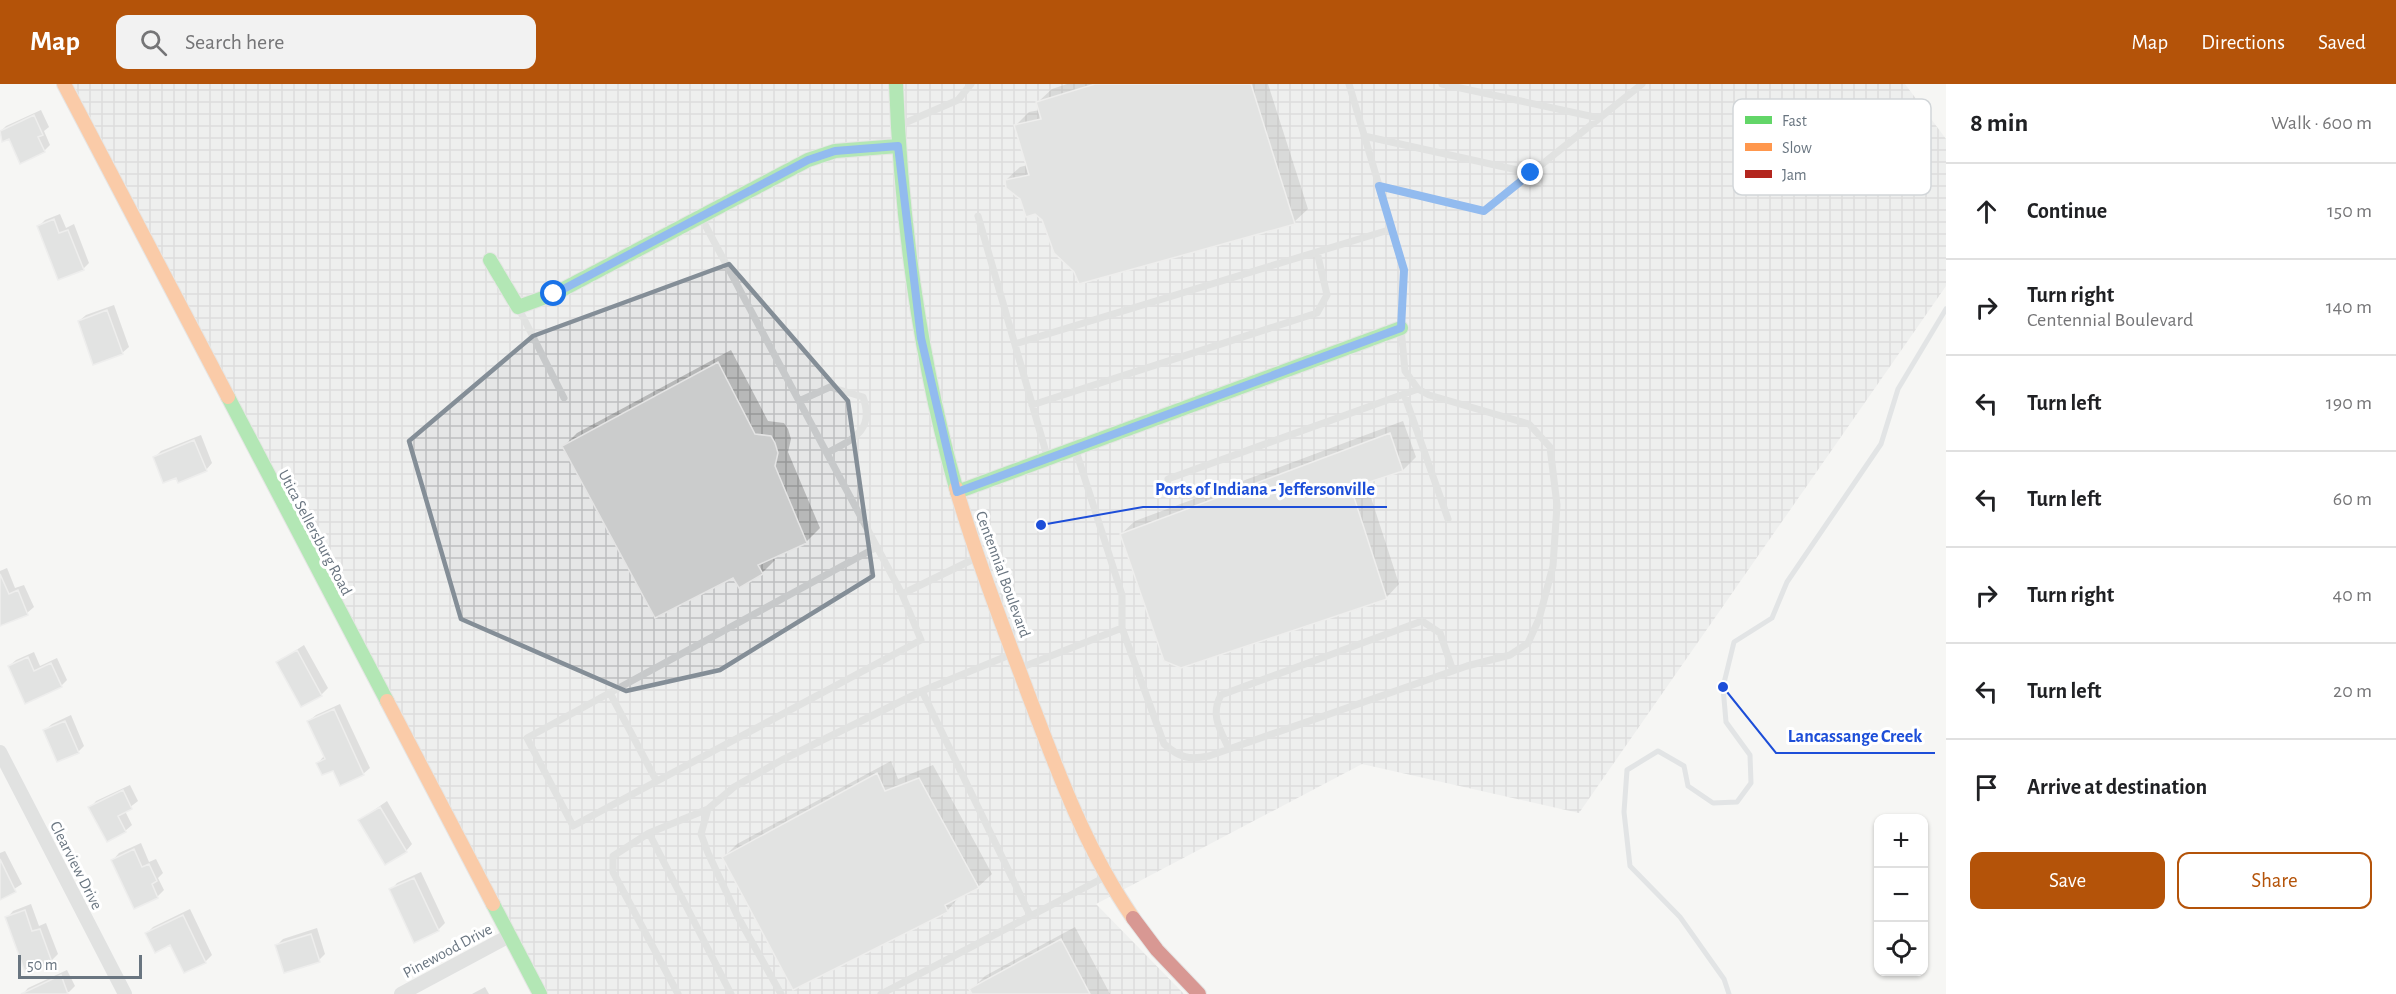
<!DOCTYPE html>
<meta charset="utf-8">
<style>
:root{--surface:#fff;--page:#f2f2f2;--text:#202124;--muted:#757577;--line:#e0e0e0;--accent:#b45309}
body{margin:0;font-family:"Alegreya Sans",sans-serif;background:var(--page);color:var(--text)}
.controls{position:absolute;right:18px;bottom:18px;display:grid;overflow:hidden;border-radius:12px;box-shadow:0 2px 4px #0004}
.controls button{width:54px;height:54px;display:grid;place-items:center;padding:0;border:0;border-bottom:2px solid var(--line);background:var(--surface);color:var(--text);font:30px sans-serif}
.scale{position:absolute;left:18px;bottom:15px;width:124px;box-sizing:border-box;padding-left:6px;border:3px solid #697580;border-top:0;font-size:16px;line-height:21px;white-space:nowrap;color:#697580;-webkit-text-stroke:4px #fff;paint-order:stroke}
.stop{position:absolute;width:18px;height:18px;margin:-14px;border:4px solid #1a73e8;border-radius:50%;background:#fff}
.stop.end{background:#1a73e8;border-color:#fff;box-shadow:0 2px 6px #0008}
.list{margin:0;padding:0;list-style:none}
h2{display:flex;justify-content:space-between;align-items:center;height:78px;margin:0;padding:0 24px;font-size:26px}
h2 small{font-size:20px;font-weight:400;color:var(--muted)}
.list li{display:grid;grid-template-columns:39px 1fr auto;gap:18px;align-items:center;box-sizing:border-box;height:96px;padding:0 24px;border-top:2px solid var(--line)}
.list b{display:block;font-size:22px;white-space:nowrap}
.list p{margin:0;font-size:20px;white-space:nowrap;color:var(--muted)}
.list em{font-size:20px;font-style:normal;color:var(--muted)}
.actions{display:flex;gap:12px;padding:18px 24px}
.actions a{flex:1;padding:14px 0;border:2px solid var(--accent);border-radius:12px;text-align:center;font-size:21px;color:var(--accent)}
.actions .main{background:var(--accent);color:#fff}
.icon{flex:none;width:33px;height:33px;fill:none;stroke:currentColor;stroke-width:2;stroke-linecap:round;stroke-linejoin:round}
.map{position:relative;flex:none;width:1946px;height:910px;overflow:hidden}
header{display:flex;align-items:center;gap:36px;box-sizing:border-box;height:84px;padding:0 30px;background:var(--accent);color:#fff}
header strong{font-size:28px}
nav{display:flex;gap:33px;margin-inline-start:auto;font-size:21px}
.search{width:420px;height:54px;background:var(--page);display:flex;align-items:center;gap:15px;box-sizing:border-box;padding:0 21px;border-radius:12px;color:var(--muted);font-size:22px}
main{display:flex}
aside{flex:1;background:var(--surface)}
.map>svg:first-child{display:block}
.industrial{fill:url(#industrial-grid)}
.shadow{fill:#0003}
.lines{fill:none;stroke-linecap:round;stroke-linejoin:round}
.stream{stroke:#c9cfd2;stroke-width:5}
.building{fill:#cbcccc;stroke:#e4e4e4;stroke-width:1.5}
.fast-casing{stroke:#d1d1d1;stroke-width:16}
.slow-casing{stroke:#d1d1d1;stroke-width:16}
.jam-casing{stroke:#d1d1d1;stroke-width:16}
.lane{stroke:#c7c9ca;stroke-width:7}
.street{stroke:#c7c9ca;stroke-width:14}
.fast{stroke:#63d668;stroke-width:14}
.slow{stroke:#ff974d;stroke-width:14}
.jam{stroke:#b3261e;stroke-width:14}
.route{stroke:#1a73e8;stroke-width:8}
.marked{fill:none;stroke:#848e97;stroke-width:4.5;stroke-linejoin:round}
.labels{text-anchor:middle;stroke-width:6;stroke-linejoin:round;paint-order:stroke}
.street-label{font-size:16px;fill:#697580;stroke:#fff}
.key{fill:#fff;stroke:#d2d6d9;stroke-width:1.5}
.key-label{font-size:16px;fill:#697580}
.leader{fill:none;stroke:#1d4ed8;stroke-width:2}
.callout-dot{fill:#1d4ed8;stroke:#fff;stroke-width:2}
.callout-label{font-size:18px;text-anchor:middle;font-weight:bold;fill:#1d4ed8;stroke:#fff;stroke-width:6;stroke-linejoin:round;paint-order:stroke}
</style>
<header>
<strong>Map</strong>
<div class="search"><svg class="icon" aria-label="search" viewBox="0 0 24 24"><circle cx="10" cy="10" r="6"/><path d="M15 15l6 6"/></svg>Search here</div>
<nav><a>Map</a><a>Directions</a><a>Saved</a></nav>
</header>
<main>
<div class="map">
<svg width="1946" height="910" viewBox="0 0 1946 910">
<defs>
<pattern id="industrial-grid" width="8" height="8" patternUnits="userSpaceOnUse" patternTransform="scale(1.5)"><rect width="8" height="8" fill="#e5e6e6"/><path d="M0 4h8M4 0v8" fill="none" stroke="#bebfc0"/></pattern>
</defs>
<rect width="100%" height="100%" fill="#f5f5f4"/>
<!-- industrial -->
<path class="industrial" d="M73,0H1905L1946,55V202L1579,729L1362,680L1096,820L1184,910H548Z"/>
<!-- shadow -->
<path class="shadow" d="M1067,0H1268L1308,125L1294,138L1075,187L1044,135L1006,96L1020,83L1028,81L1016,41L1029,28L1040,26L1038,18L1052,5Z
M41,26L49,43L44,47L50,61L44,67L10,53L3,56L0,48L6,42Z
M60,130L66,144L74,140L89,179L83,185L39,142L45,136Z
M114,221L129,263L122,269L79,237L86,231Z
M731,266L768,337L784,339L788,345L791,355L788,368L820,444L806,458L773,473L775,476L762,489L734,492L564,362L577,349Z
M1403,337L1416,373L1403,386L1366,398L1399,500L1386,514L1121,450L1135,437Z
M201,351L212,379L206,386L177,392L154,374L161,367Z
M7,484L15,504L24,501L34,523L27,529L0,541V487Z
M304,561L328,604L321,611L278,578Z
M34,568L40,582L57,574L67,596L61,602L9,582L16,576Z
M340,620L370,684L363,690L318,679L324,672L309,637L316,631Z
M71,631L84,662L78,668L45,646L52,640Z
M891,677L898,695L933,681L992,790L978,803L960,812L947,827L724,773L737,760Z
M130,701L138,717L125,727L132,741L125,747L90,724L96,717Z
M387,717L412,760L406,767L360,736Z
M141,759L149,778L156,775L163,789L158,794L164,806L157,813L113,776L119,769Z
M5,767L22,800L0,814V769Z
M421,788L445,839L438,846L391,806L397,799Z
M31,820L39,842L46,839L58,870L51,877L7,834L13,827Z
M190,825L212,871L206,877L185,887L171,859L147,849L153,843Z
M1075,843L1110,910H974L971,906L985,892Z
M317,844L325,870L319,876L277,861L283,855Z
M67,886L75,902L69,908L23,910L28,904Z
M485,903L489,910H472Z"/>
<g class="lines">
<!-- stream -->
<path class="stream" d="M1729,910L1724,895L1680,833L1630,782L1624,728L1627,686L1658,667L1684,682L1688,702L1713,719L1737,718L1751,699L1750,671L1726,638L1723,603L1734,558L1772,534L1787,498L1881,360L1898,305L1946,225"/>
</g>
<!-- building -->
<path class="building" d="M1095,0H1251L1295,140L1079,200L1074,188L1054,169L1042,136L1035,130L1026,133L1020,115L1006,104L1005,96L1029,91L1014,41L1041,35L1036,18Z
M34,31L43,51L38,53L45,68L20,80L9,55L2,58L0,47Z
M54,135L59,149L68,146L84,186L58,196L37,142Z
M107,226L123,270L93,281L78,237Z
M718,278L755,350L771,352L775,359L778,369L775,382L807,459L758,481L763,490L739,504L733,494L655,534L562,362Z
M1390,349L1403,387L1351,404L1387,515L1181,584L1164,577L1120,450Z
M194,356L207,387L178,399L176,394L163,399L153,373Z
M0,490L9,510L18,506L28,531L0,542Z
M297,566L322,612L301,623L276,578Z
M28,573L34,587L51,579L62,603L25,620L8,582Z
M334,625L364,691L340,702L333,687L322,691L316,679L325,675L307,637Z
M65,637L79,669L57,678L43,646Z
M877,689L885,707L919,694L979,804L945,821L948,828L793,906L722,773Z
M123,706L132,725L118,732L126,748L107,758L88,723Z
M380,723L407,768L385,781L358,736Z
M134,765L142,783L149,780L157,797L152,800L158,814L134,825L111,776Z
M0,775L16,808L0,816Z
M414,794L439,847L414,859L389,805Z
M25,826L32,847L40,845L52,878L25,888L5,833Z
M183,831L206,879L184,889L170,861L155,869L145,849Z
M311,850L320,878L284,889L275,861Z
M1061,855L1090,910H972L969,905Z
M61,891L68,910H21Z"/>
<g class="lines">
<defs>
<path id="fast" d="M896,0C901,137 919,271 956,404
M490,176L518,223L554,210L808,76L835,67L898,62
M228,313L387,617
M957,408L1401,244
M493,820L540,910"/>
<path id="slow" d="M64,0L228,313
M956,404C976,473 1002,540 1027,607C1057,686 1085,764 1133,834
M387,617L493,820"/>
<path id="jam" d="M1133,834L1157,866L1199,910"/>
</defs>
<!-- fast casing -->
<use href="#fast" class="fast-casing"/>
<!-- slow casing -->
<use href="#slow" class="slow-casing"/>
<!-- jam casing -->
<use href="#jam" class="jam-casing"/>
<!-- lane -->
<path class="lane" d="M1442,0L1599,34
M900,41L958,16L971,0
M1364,52L1531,89
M1379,102L1484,127L1642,0
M978,132L1047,372
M702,135L902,510L921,556L573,742L527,654L877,463
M519,225L564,314
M1015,260L1392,145
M1404,310L1448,435
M799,317L830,303L863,313C875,347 853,355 827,369
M1032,321L1317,229L1327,211L1317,168
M1076,367L1122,511V544
M1168,395L1418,305
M902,510L978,473
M1020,584L1122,544L1164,660C1180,674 1189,676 1209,672L1467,582L1510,571L1528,559L1539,535L1553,482L1557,421L1550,363L1529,340L1429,311L1418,305L1405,287L1401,244L1404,186L1349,0
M922,607L1030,831
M610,609L656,696
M1229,665C1220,646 1210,631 1221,611L1422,537L1440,549L1453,587
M649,749L731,910
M678,910L613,788V772L649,749L708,725
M781,910L738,833L708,769L701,750L708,725L734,703L782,676L922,607L1012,570
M881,910L1105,793"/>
<!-- street -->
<path class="street" d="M0,668L125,910
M401,910L509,852"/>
<!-- fast -->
<use href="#fast" class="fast"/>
<!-- slow -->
<use href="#slow" class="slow"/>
<!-- jam -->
<use href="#jam" class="jam"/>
</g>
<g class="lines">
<!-- route -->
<path class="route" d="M554,210L808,76L835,67L898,62L921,254L957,408L1401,244L1404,186L1379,102L1484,127L1531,89"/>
</g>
<!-- marked area -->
<path d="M0 0H1946V910H0ZM729,180L848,317L873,492L720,586L626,607L461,535L409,357L533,252Z" fill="#f5f5f4" fill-opacity=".55" fill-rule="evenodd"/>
<path class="marked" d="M729,180L848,317L873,492L720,586L626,607L461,535L409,357L533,252Z"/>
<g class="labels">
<!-- street labels -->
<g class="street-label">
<text transform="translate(316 448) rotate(62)" y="6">Utica Sellersburg Road</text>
<text transform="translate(1004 490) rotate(70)" y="6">Centennial Boulevard</text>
<text transform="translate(77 781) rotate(63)" y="6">Clearview Drive</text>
<text transform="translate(447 866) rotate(-28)" y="6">Pinewood Drive</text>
</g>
</g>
<!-- legend -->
<rect x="1733" y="15" width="198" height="96" rx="9" class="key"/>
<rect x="1745" y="32" width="27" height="8" fill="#63d668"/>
<rect x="1745" y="59" width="27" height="8" fill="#ff974d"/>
<rect x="1745" y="86" width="27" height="8" fill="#b3261e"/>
<g class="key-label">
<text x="1782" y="42">Fast</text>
<text x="1782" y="69">Slow</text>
<text x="1782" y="96">Jam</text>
</g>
<!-- callouts -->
<path class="leader" d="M1041 441L1143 423H1387M1723 603L1776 669H1935"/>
<g class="callout-dot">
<circle cx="1041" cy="441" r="6"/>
<circle cx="1723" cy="603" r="6"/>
</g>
<g class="callout-label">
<text x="1265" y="411">Ports of Indiana - Jeffersonville</text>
<text x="1855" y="658">Lancassange Creek</text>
</g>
</svg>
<div class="controls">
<button>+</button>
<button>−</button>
<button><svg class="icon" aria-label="locate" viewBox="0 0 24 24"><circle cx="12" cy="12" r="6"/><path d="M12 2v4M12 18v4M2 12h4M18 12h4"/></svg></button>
</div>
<div class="scale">50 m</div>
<div class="stop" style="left:554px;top:210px"></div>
<div class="stop end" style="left:1531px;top:89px"></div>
</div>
<aside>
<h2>8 min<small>Walk · 600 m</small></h2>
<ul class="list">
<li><svg class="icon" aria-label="ahead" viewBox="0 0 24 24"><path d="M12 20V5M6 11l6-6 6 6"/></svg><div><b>Continue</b></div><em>150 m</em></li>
<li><svg class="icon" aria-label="right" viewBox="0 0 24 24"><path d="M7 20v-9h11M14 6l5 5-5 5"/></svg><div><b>Turn right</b><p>Centennial Boulevard</p></div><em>140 m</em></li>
<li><svg class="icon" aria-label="left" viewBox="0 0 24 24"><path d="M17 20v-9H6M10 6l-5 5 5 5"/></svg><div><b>Turn left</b></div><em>190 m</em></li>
<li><svg class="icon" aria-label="left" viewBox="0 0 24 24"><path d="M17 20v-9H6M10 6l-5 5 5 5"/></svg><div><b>Turn left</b></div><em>60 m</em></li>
<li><svg class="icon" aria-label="right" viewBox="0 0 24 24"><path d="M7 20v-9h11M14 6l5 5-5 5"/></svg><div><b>Turn right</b></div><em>40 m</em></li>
<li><svg class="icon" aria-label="left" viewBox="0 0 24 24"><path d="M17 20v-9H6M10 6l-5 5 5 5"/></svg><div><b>Turn left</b></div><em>20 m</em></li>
<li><svg class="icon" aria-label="arrive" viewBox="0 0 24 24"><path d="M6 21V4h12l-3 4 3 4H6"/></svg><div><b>Arrive at destination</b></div></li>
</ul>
<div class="actions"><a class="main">Save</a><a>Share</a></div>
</aside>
</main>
